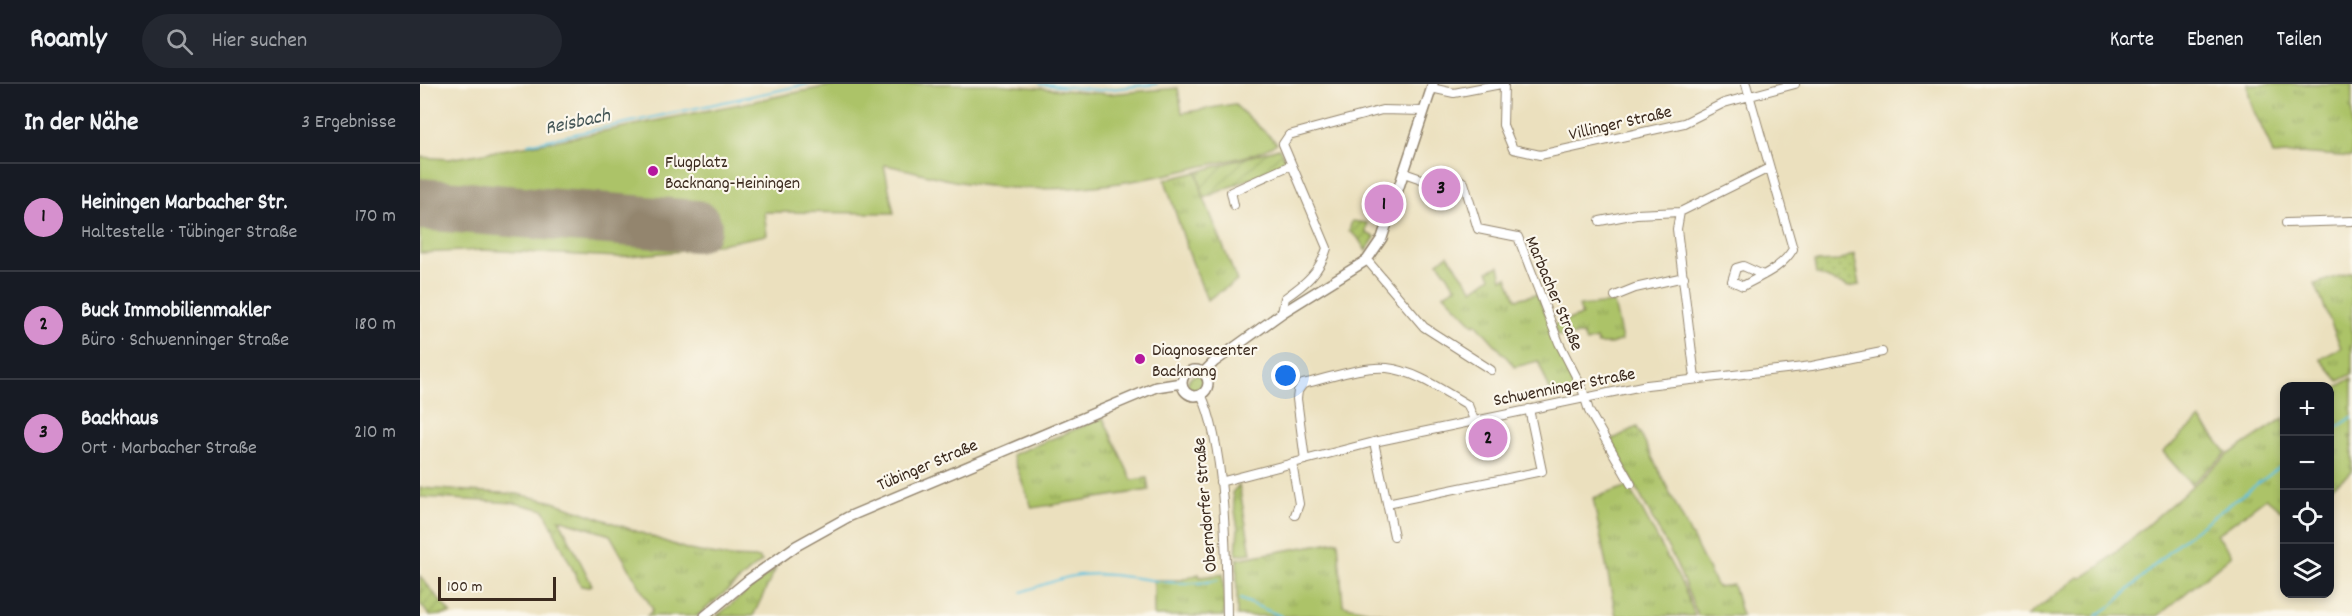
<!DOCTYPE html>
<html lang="de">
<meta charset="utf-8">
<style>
:root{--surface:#171b24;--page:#242831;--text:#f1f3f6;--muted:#9ea1a6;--line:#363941;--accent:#d690ce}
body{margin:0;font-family:Dekko,sans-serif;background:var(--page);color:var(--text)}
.controls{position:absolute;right:18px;bottom:18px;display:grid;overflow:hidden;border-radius:12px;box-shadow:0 3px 9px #0003}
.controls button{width:54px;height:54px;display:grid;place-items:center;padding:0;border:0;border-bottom:2px solid var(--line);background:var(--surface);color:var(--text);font:30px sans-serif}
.scale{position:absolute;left:18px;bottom:15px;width:118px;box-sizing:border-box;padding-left:6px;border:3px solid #3b2a1e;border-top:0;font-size:16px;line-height:21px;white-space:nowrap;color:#3b2a1e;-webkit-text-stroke:4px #fbf7ec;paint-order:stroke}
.you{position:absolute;left:866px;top:292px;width:21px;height:21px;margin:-15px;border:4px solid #fff;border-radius:50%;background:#1a73e8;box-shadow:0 0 0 9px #1a73e833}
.badge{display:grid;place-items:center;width:39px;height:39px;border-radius:50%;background:var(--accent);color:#111;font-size:20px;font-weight:700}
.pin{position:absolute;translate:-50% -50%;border:3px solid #fff;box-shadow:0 2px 6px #0006}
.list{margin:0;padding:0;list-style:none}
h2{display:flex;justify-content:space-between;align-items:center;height:78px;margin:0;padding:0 24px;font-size:26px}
h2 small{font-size:20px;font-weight:400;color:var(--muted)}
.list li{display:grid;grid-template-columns:39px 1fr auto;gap:18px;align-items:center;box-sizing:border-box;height:108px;padding:0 24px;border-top:2px solid var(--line)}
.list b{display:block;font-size:22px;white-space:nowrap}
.list p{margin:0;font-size:20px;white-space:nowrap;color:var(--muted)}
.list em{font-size:20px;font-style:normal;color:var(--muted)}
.icon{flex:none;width:33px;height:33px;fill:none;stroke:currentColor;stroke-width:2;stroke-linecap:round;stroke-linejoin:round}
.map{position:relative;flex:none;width:1932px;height:532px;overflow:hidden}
header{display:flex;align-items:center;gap:36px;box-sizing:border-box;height:84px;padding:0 30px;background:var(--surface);border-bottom:2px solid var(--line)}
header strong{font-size:28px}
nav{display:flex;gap:33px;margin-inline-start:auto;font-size:21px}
.search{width:420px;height:54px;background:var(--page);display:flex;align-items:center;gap:15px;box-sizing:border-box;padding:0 21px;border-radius:33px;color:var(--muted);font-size:22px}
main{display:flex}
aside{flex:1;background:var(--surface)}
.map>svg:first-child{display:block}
.grass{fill:url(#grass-tufts);stroke:#747643;stroke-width:1.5}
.park{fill:url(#park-dots);stroke:#747643;stroke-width:1.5}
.garden{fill:url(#garden-furrows);stroke:#747643;stroke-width:1.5}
.pitch{fill:#acc368;stroke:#747643;stroke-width:1.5}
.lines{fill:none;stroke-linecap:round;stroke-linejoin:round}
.stream{stroke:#62c3e0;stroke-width:2}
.runway{stroke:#93856e;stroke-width:52}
.minor-casing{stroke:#93856e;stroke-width:10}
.tertiary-casing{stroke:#93856e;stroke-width:12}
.minor{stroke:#fff;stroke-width:8}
.tertiary{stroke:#fff;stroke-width:9}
.poi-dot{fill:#b5179e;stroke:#fbf7ec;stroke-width:2}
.labels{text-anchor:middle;stroke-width:4.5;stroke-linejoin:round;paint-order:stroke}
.street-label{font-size:18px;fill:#3b2a1e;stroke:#fbf7ec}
.poi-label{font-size:18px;fill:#3b2a1e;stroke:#fbf7ec;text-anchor:start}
.water-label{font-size:20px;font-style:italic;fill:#475858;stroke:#fbf7ec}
</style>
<header>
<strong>Roamly</strong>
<div class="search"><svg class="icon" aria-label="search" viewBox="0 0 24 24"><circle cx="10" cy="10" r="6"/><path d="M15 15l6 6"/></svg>Hier suchen</div>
<nav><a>Karte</a><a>Ebenen</a><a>Teilen</a></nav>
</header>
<main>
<aside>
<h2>In der Nähe<small>3 Ergebnisse</small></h2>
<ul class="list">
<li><span class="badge">1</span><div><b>Heiningen Marbacher Str.</b><p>Haltestelle · Tübinger Straße</p></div><em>170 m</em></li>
<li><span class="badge">2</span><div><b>Buck Immobilienmakler</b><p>Büro · Schwenninger Straße</p></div><em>180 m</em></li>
<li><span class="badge">3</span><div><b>Backhaus</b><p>Ort · Marbacher Straße</p></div><em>210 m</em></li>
</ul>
</aside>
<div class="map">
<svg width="1932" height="532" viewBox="0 0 1932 532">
<defs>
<pattern id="grass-tufts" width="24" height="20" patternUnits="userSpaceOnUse" patternTransform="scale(1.5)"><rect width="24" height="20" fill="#acc368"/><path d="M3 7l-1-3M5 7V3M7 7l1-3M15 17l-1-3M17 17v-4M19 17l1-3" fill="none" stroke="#8d9f55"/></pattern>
<pattern id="park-dots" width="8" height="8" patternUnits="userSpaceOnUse" patternTransform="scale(1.5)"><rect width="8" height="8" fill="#acc368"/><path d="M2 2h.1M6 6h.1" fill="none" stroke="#8d9f55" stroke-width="1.8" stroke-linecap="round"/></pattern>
<pattern id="garden-furrows" width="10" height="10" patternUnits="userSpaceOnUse" patternTransform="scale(1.5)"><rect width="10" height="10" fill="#acc368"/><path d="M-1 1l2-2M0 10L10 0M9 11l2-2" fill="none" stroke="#8d9f55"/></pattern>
</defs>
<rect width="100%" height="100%" fill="#fbf7ec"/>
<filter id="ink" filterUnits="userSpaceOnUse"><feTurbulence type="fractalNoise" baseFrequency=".0167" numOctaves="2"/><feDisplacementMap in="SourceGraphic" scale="12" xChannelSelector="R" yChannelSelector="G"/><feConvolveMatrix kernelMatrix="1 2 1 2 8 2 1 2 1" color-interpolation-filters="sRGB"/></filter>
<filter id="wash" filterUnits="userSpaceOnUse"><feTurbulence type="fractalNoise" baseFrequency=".008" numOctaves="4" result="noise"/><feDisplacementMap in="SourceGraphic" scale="24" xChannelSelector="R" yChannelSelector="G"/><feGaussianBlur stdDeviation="1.35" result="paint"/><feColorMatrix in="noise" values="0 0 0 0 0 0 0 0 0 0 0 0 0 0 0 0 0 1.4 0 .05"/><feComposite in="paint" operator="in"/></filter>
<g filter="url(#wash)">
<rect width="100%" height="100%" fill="#ebe0be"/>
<!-- grass -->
<path class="grass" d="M1828,0H1932V73L1880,69L1853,71C1847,46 1828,27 1828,0Z
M777,88L784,114L817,197L787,216L768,167L745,96Z
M1028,171L1053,206L1071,193L1068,187L1079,182L1082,195L1087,193L1096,215L1117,210L1157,309L1133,314L1118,277L1095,283L1056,239L1054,241L1024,210L1036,203L1018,178Z
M1932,188V290L1919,297L1900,275L1921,264L1895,200Z
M1194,219L1202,256L1191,260H1178L1176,255L1166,258L1163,251L1138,252L1133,241L1162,231L1159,222Z
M1932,294V388L1910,404V307Z
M683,334L712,396L727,394L729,406L612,424L592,371Z
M1864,334V429L1846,414L1797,451L1812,471L1738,532H1607L1659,493L1662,494L1680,482L1809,370Z
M1780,335L1807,369L1771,400L1743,368Z
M1217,343L1297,503L1313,501L1322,532H1278L1256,479L1191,356Z
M819,401L831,469L816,471L818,445L812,409Z
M1209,402L1265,506L1275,532H1196L1173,414Z
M0,404L97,410L134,418L269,466L308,473L339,474L342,477L277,532H227L233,526L190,451L139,435L172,501L168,503L161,502L124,426L95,419L0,413Z
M918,457L923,521L972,532H817V475Z
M356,484L333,532H297Z
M779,490L780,493L803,490L804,532H734V496H761Z"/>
<!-- park -->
<path class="park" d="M1434,170L1440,201L1428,203L1396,190L1394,178L1419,177Z"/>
<!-- garden -->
<path class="garden" d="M859,64L865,75L862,81L784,114L777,88Z
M932,137L947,139L946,149L955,153L946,167L938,154L929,147Z
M768 299a8 8 0 1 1 16 0a8 8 0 1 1-16 0Z
M0,492L31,530L10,532L0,520Z"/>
<!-- pitch -->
<path class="pitch" d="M419,0H576L688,10L758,4L762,29L814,20L857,59C836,73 804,77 779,83C700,103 621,112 540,98C515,94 490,85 464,81L474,129L344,128L347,151L263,167L198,173L63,166L0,169V73L29,75L140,56Z"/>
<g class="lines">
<!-- stream -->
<path class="stream" d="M620,0L680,6L737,0
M108,60L388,0
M1910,349L1932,333
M602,508C621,502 641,493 660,491C706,486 753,507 798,496
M820,515L861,532
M1676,532L1695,519L1759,458L1864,380"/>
<!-- runway -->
<path class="runway" d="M0,120L276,142"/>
</g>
</g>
<g filter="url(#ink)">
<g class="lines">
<defs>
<path id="minor" d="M1084,0L1083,41L1093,65L1120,71L1264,39L1304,19L1375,0
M1326,0L1373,165C1361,185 1342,191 1323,202L1312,197L1316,184L1323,182L1343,191
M1011,4L1034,9L1081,0
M984,89L1007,97L1040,96L1044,99L1058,145L1098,153L1139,259L1162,304L1169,327L1211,400
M814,121L811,108L871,81
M1180,137L1216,130L1260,128
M1866,139L1932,137
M947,176L1004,243L1071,286
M1195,212L1215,204L1264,193
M862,229L865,214C885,200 900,188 907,164L863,60L869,51L962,26L1003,27
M1275,294L1257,145L1260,128L1349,84
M781,310C806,363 806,472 807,532
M954,358L974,452
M885,376L877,315L878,307L883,300C910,294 940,282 967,284C996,287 1023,307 1048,321L1054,336
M872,379L879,420L875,431
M800,398L954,358L1227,301L1392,282L1462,268
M967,419L1122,387L1109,325"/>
<path id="tertiary" d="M762 299a13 13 0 1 1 26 0a13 13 0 1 1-26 0Z
M783,289L794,278L862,229L947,176L962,154L1013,0
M285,532L328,496L376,462L428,433L736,303L762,299"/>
</defs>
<!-- minor casing -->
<use href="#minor" class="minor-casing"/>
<!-- tertiary casing -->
<use href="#tertiary" class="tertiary-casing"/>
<!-- minor -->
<use href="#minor" class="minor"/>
<!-- tertiary -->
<use href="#tertiary" class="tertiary"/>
</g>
</g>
<!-- markers -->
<g class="poi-dot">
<circle cx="233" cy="87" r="6"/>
<circle cx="720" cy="275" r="6"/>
</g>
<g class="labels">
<!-- street labels -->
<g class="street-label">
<text transform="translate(1200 38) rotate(-13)" y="6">Villinger Straße</text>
<text transform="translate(1135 209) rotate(67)" y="6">Marbacher Straße</text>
<text transform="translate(1144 302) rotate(-11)" y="6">Schwenninger Straße</text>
<text transform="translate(507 380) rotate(-23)" y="6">Tübinger Straße</text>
<text transform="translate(784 421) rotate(-95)" y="6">Oberndorfer Straße</text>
</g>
<!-- poi labels -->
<g class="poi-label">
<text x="245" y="83">Flugplatz<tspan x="245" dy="21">Backnang-Heiningen</tspan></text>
<text x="732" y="271">Diagnosecenter<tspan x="732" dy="21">Backnang</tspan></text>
</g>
<!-- water labels -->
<g class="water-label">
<text transform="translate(157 36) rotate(-12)" y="7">Reisbach</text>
</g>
</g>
</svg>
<div class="controls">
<button>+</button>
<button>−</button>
<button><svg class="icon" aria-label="locate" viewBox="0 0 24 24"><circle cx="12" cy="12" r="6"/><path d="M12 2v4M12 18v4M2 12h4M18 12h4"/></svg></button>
<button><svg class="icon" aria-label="layers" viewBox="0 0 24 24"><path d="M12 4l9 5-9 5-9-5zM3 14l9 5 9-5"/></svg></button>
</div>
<div class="scale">100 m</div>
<div class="you"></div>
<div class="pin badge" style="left:964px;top:120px">1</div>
<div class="pin badge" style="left:1068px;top:354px">2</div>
<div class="pin badge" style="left:1021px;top:104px">3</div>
</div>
</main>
